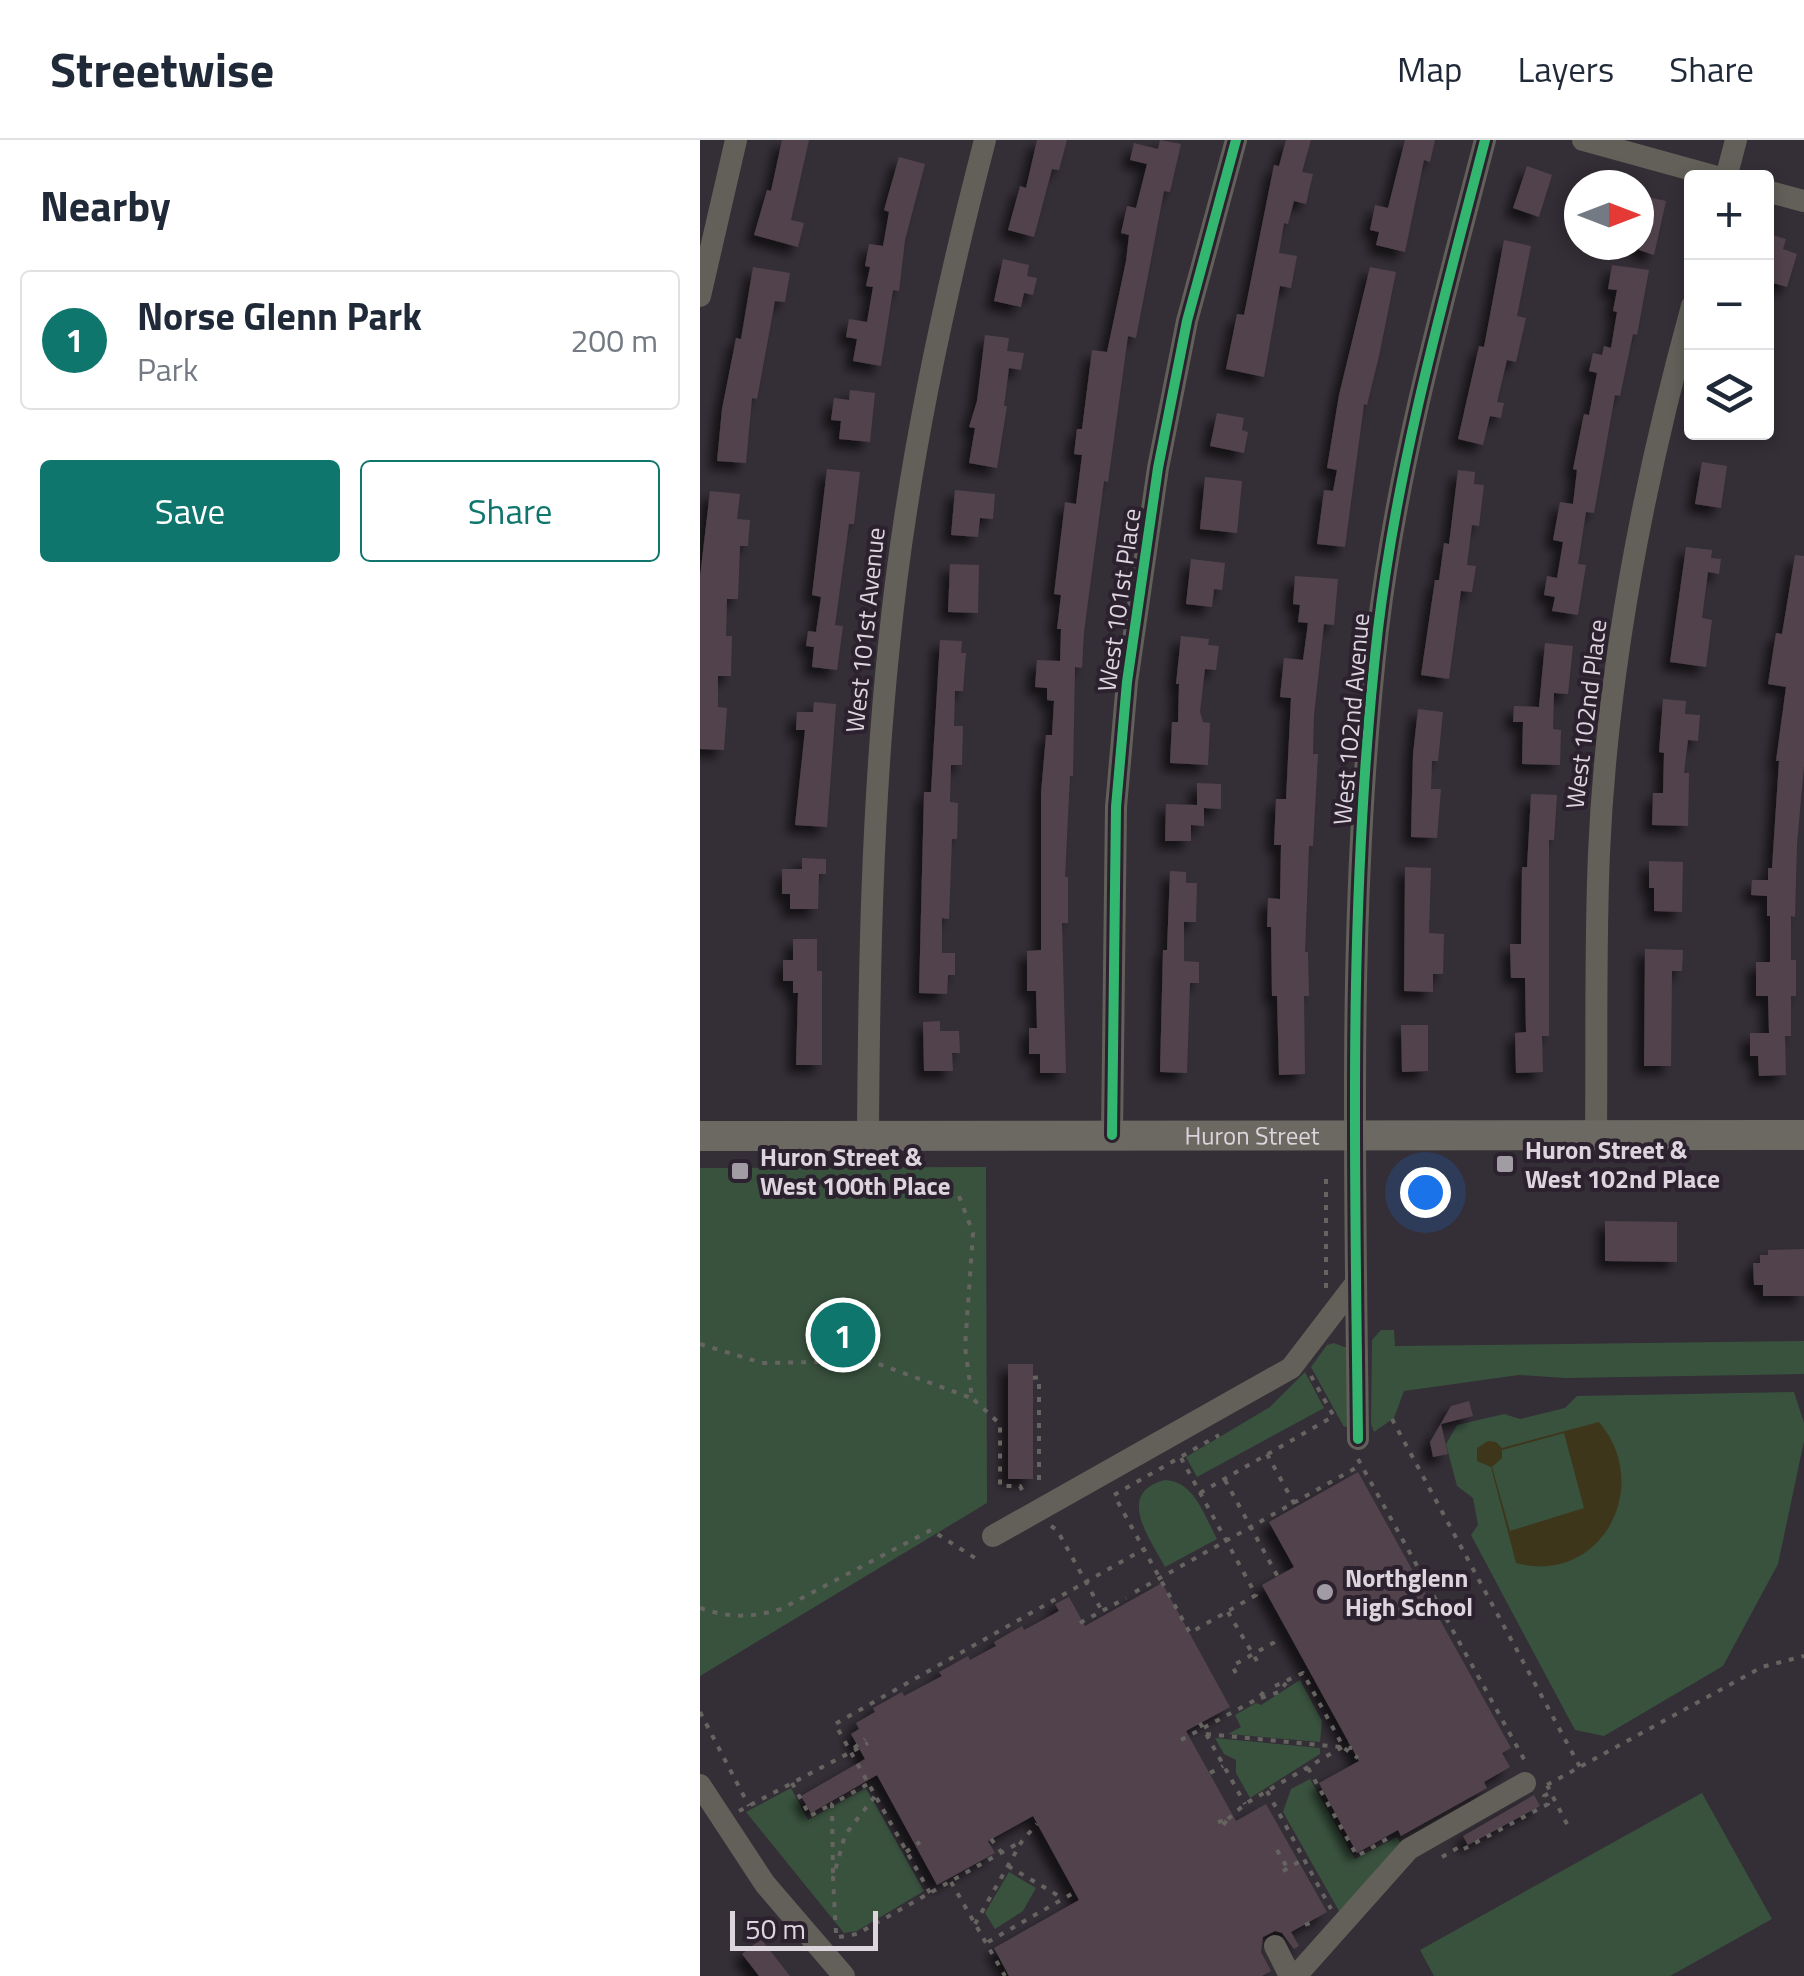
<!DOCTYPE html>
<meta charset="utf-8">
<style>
:root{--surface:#fff;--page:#f6f6f7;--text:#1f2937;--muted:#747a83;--line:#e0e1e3;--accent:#0f766e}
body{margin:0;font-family:"Titillium Web",sans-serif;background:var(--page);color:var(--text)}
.controls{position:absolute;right:30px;top:30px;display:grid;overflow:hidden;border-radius:10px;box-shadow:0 5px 15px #0003}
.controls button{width:90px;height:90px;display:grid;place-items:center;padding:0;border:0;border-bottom:2px solid var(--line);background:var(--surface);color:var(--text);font:50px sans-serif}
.compass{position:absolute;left:864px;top:30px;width:90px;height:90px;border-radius:50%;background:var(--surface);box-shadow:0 5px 15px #0003;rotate:90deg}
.scale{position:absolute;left:30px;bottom:25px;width:148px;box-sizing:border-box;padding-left:10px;border:5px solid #dcd5dd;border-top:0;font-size:28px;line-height:35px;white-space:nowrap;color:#dcd5dd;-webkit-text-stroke:8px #2c212e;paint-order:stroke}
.you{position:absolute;left:725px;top:1052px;width:35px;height:35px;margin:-25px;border:8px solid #fff;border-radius:50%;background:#1a73e8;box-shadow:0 0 0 15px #1a73e833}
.badge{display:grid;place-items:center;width:65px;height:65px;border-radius:50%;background:var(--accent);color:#fff;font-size:32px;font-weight:700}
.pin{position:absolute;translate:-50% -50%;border:5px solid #fff;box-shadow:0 2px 10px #0006}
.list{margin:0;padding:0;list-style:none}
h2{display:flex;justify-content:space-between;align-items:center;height:130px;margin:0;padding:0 40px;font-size:42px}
h2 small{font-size:32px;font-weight:400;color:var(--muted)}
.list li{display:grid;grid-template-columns:65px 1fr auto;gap:30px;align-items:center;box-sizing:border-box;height:140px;margin:0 20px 20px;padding:0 20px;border:2px solid var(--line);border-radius:10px}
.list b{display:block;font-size:38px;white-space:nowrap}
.list p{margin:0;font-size:32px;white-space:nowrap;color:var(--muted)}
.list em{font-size:32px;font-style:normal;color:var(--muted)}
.actions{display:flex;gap:20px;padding:30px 40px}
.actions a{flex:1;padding:22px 0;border:2px solid var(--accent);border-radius:10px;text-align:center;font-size:35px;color:var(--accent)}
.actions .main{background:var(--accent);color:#fff}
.icon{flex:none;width:55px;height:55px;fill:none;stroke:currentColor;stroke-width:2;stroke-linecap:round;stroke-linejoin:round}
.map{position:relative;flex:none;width:1104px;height:1836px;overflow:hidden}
header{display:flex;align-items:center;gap:60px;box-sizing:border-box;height:140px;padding:0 50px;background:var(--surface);border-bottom:2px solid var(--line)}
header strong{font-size:48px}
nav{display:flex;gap:55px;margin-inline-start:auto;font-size:35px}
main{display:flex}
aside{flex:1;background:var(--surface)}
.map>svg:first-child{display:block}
.green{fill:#39523e}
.sand{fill:#3e361a;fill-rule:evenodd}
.building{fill:#51434b;filter:url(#shadow)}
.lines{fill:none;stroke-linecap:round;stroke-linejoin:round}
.path{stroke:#666461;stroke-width:4;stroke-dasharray:5 8;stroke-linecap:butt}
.minor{stroke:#626059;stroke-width:22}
.major{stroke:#6b6961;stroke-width:30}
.cycleway-casing{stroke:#2c212e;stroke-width:16}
.cycleway{stroke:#33b770;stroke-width:10}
.poi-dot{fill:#a19ba3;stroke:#2c212e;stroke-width:4}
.labels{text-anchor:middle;stroke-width:8;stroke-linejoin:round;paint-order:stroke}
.street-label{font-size:25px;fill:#dcd5dd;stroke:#2c212e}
.poi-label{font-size:25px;font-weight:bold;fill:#dcd5dd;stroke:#2c212e;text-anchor:start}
</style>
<header>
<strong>Streetwise</strong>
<nav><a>Map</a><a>Layers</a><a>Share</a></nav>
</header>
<main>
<aside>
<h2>Nearby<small></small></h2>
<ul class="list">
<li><span class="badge">1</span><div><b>Norse Glenn Park</b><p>Park</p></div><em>200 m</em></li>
</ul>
<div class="actions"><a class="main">Save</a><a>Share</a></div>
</aside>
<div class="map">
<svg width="1104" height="1836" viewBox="0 0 1104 1836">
<defs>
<filter id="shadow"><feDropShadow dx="-8" dy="8" stdDeviation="5" flood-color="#0009"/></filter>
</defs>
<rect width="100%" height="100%" fill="#342e36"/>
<!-- green -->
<path class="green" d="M286,1027L287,1363L0,1536V1028Z
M681,1190H694L695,1206L1104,1201V1234L865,1238L819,1235L704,1251L694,1278L674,1292L671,1284L672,1200Z
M634,1203L650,1209L648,1286L644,1287L611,1227L627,1205Z
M605,1232L624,1268L497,1337L486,1317L570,1267Z
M1094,1252L1104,1283V1301L1078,1424L1023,1526L904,1596L875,1590L771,1395L778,1385L773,1358L757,1346L746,1304L757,1285L804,1274L820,1279L865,1268L877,1256Z
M465,1340C495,1342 504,1375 517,1399L465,1427C451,1400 414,1353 465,1340Z
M600,1540L622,1581L620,1602L528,1594L541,1587L535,1575L556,1563L561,1565Z
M515,1598L620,1608V1614L550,1658L536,1633V1620L524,1614Z
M610,1639L655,1719L697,1697L703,1708L639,1771L583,1672L591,1649Z
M91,1648L108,1680L166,1648L224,1751L157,1791L144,1793L46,1672Z
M1002,1653L1072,1779L970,1836H734L720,1810Z
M309,1732L336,1748L323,1771L295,1789L285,1773Z"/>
<!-- sand -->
<path class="sand" d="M899,1282C954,1346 901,1446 816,1423L791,1327L777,1321V1308L788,1301L796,1302L802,1308ZM864,1293L884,1368L810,1391L792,1327L802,1318V1310Z"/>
<!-- building -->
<path class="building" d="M82,0H109L91,80L104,83L98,107L54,95L67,50L71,51Z
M337,0H367L359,30L352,29L334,97L308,90L320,46L326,48Z
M460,0L481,4L470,52L464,51L436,198L428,196L408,342L404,341L384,492L382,528L375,527L373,636H370L365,737H368V783H362L366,933H340V914H329V888H337L336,851H327V811L341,810V653L346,595H352L354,561L347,560V548L335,547L337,520L360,521L361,489H357L361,455L354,454L365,362L376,364L382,315L374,314L377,289H382L392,210L407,212L426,121L429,95L421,93L427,66L436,68L447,24L430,20L434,3L458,9Z
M586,0H611L602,32L613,34L606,64L594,61L588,84L584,83L579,113L597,116L591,148L580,146L564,237L526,229L537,174L544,175L574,25L579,26Z
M705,0H735L730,22L724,20L705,112L676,105L679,92L670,90L675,65L688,68Z
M199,17L225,24L205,100L199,151L193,150L181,226L153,221L157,199L146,197L149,179L167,182L173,147L166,146L170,127L165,126L169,104L183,106L189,72L184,70Z
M827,26L852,35L839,77L813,68Z
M939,55L966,61L954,115L939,110Z
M1066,93L1086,99L1083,109L1097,114L1087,147L1066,141Z
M804,100L831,106L817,176L826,178L816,222L807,220L797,262L804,263L801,278L790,276L783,305L758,299L779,206L784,207Z
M303,119L329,125L327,136L337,138L333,155L324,153L321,167L294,161Z
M912,125L949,130L937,195L933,194L920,256L915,255L894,373L886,372L878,424L886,425L878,475L852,471L855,457L844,455L847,436L857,438L863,402L853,400L860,362L873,364L877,330L873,329L884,274L889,275L897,233L889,231L893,213L902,215L904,206L911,208L917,172L913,171L917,150L908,149Z
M53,127L90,133L85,162L75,161L57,259L52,258L46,323L17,321L22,269L36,198L41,199Z
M670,127L696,132L679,216L667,265L664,264L645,407L617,404L624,350L633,351L637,330L627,328L639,255Z
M285,195L309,198L307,211L324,213L321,230L309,228L304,266H307L297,328L269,323L275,288L269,287L277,261Z
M150,250L175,253L170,302L139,299L141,281L131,280L134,258L149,260Z
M517,273L544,278L542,290L548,292L544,313L510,306Z
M1002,322L1027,326L1021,368L995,364Z
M127,329L160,332L154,384H149L135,485L143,486L137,530L112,527L114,507L106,506L108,491L116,492L121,457L112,455Z
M758,330L775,332L774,344L784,345L779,386L772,385L767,425L776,426L772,452L761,451L749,539L721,535L735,440H739L744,403L749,404Z
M505,337L542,341L537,393L500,389Z
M255,350L295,354L293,379L280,378L278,397L251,395Z
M10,351L40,354L37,379L50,380L48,406H40L38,459H27L26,496H32L31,536H18V567L27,568L24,610L0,609V437Z
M986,407L1012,410L1011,418L1021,419L1019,434L1008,432L1002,478L1012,480L1006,527L970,522Z
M1095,415L1104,416V625L1097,704L1095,777L1091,776V820H1096V856H1091V896H1085L1086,935L1059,936L1058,916H1050V893H1069L1068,856H1056V822H1070V776H1067V756L1051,755L1052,740H1068V728H1072L1079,621H1076L1086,547L1068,544L1076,493L1082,494Z
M491,419L525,423L522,450L514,449L512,467L486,464Z
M250,424L279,425L278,473L248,472Z
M595,436L638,439L634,485L624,484L614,575L613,614H618L613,706H609L605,812H608L609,856H604L605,934L579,935L577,856H572L571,787H567L568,758L580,759L581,705H574L576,659H586L591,558L580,557L584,518L603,520L608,483L598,482L600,465L593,464Z
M481,496L509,499L508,505L519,506L516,530L505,529L500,572L503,582L510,583L508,625L470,623L472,582H478L479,544H476Z
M240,500L262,501L261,513H266L263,551H255L254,586H263L262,625H251L250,662L258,663L257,699H252L249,779L242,778V813H255V835H248L247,854L219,853L224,652H231Z
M845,503L873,506L868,554L854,553L853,589L861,590L860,625L822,624L823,582H813L814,566L839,567Z
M963,559L986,561L985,574L1000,575L998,601L988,600L984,633H989L988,686L952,685L953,653H963L964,613L959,612Z
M114,562L136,564L127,687L95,685L105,590H96L97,572H113Z
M718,569L743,572L738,621H732L731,649H741L737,698L711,697L713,614Z
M497,643L521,644V669L504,668V686L491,685V701H465L466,664L497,665Z
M831,654L857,655L854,700H849V896H842L843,932L816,933L815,893L826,892L825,838H811L810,804H821L822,727H827Z
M102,718L126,719V734H119L118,769H90V754H82V729H102Z
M949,721L983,722L982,772L954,771V748H949Z
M705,727L731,728L729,793L744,794L743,834H733V852L704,851Z
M470,731L486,732V743H497L496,782H484V821L499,822V843H490L487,933L460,932L463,810H467Z
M93,799H117V831H122V925H96L98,853H93V841H83V820H93Z
M945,809L983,810L982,831H972L971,926H944Z
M240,881V891H259L260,913H252L253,931H224L223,882Z
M701,885H728V931L702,932Z
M905,1081L977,1082V1122L905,1121Z
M1104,1109V1156H1063V1145H1054L1053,1123H1060V1115H1068V1110Z
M308,1224H333V1339H308Z
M769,1261L773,1276L741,1284L748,1314L733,1317L730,1302L751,1266Z
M658,1332L811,1608L802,1613L810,1627L784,1642L787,1648L701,1696L698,1690L657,1713L619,1643L659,1621L562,1445L594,1427L569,1382Z
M462,1443L530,1567L486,1591L536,1681L566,1664L627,1772L591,1792L599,1806L594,1809L582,1793L575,1791L563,1797L561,1812L571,1831L562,1836H309L294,1808L379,1760L333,1676L288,1701L295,1713L237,1745L177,1635L111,1673L101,1656L165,1619L151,1594L159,1589L156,1583L175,1572L173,1568L202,1552L204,1556L242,1536L239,1532L268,1516L270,1520L296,1506L294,1502L322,1486L324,1490L339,1482L359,1471L355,1464L369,1457L385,1486Z
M834,1655L840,1666L768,1705L763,1696Z
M61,1799L90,1836H59L42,1814Z"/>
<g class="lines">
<!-- path -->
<path class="path" d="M259,1056L273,1093L265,1207L272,1258L300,1284V1346H320L326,1357
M626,1148V1038
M0,1204L62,1223L171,1221L271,1258
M611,1236L636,1280
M333,1238L339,1237V1348
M692,1279L880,1627
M567,1314L596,1367
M481,1318L556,1455L490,1493L414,1355L519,1295
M658,1319L825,1621
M525,1340L578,1437
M500,1353L634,1276
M351,1386L357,1390L402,1471
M435,1452L661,1325
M0,1468C29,1478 51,1478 81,1469L231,1390L275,1418
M528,1472L557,1521
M380,1483L426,1458
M536,1533L532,1526L573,1503L577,1510
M575,1546L603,1533L644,1608L658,1618
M561,1558L579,1552L586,1543
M0,1572L49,1666
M500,1583L545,1664
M506,1594L652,1608
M481,1600L559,1558L565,1550
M154,1608L165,1599
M608,1628L657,1716L687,1699
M510,1633L523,1626
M92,1643L110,1676L132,1664
M847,1645L870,1690
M847,1645L1062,1527L1104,1516
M567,1651L631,1769
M39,1671L168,1603
M528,1679L545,1664L649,1603
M518,1682L528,1679L521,1688
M291,1699L302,1713
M577,1710L588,1729
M206,1712L220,1702
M742,1717L759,1707L762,1710L848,1664L844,1656L851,1652
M308,1726L364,1759
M583,1731L604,1719
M133,1733L132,1664L168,1644
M251,1742L305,1836
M230,1753L135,1584L444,1409
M275,1784L322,1701L337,1684
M605,1785L615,1781
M136,1793L133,1738L145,1695L175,1656
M139,1797L157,1794L322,1701
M288,1802L375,1752"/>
<!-- minor -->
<path class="minor" d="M883,0L1021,38
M1026,38L1036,0
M1066,51L1104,61
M0,156L36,0
M168,995C169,831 172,668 189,505C206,333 242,166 285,0
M412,995L416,667L427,542L458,328L487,181L536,0
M896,995C897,901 895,807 899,713C907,528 943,344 992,166
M658,1299C655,1028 647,758 678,489C698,322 743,162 785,0
M293,1396L591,1228L656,1143
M0,1645L65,1744L144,1836
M575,1806L590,1836
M590,1836L602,1829L709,1709L825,1643"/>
<!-- major -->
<path class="major" id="s1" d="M0,996L1104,995"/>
<defs>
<path id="cycleway" d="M412,995L416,667L427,542L458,328L487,181L536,0
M658,1299C655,1028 647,758 678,489C698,322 743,162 785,0"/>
</defs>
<!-- cycleway casing -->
<use href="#cycleway" class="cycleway-casing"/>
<!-- cycleway -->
<use href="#cycleway" class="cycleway"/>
</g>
<!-- markers -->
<g class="poi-dot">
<rect x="795" y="1014" width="20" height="20" rx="5"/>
<rect x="30" y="1021" width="20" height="20" rx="5"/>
<circle cx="625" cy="1452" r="10"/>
</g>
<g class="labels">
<!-- street labels -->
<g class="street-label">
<text transform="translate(419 460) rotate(-82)" y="9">West 101st Place</text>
<text transform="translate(165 490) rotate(-84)" y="9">West 101st Avenue</text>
<text transform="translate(886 574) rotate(-83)" y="9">West 102nd Place</text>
<text transform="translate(651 579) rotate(-85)" y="9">West 102nd Avenue</text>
<text dy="9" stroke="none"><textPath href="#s1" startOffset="552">Huron Street</textPath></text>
</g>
<!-- poi labels -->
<g class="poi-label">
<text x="825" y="1019">Huron Street &amp;<tspan x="825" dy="29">West 102nd Place</tspan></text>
<text x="60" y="1026">Huron Street &amp;<tspan x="60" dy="29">West 100th Place</tspan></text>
<text x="645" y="1447">Northglenn<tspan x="645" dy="29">High School</tspan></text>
</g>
</g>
</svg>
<div class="controls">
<button>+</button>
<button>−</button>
<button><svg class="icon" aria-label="layers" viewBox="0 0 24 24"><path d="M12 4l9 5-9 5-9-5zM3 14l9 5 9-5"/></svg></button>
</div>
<svg class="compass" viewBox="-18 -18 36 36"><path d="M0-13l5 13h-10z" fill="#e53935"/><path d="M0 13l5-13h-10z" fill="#747a83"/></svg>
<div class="scale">50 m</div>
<div class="you"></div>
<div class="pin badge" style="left:143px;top:1195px">1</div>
</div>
</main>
